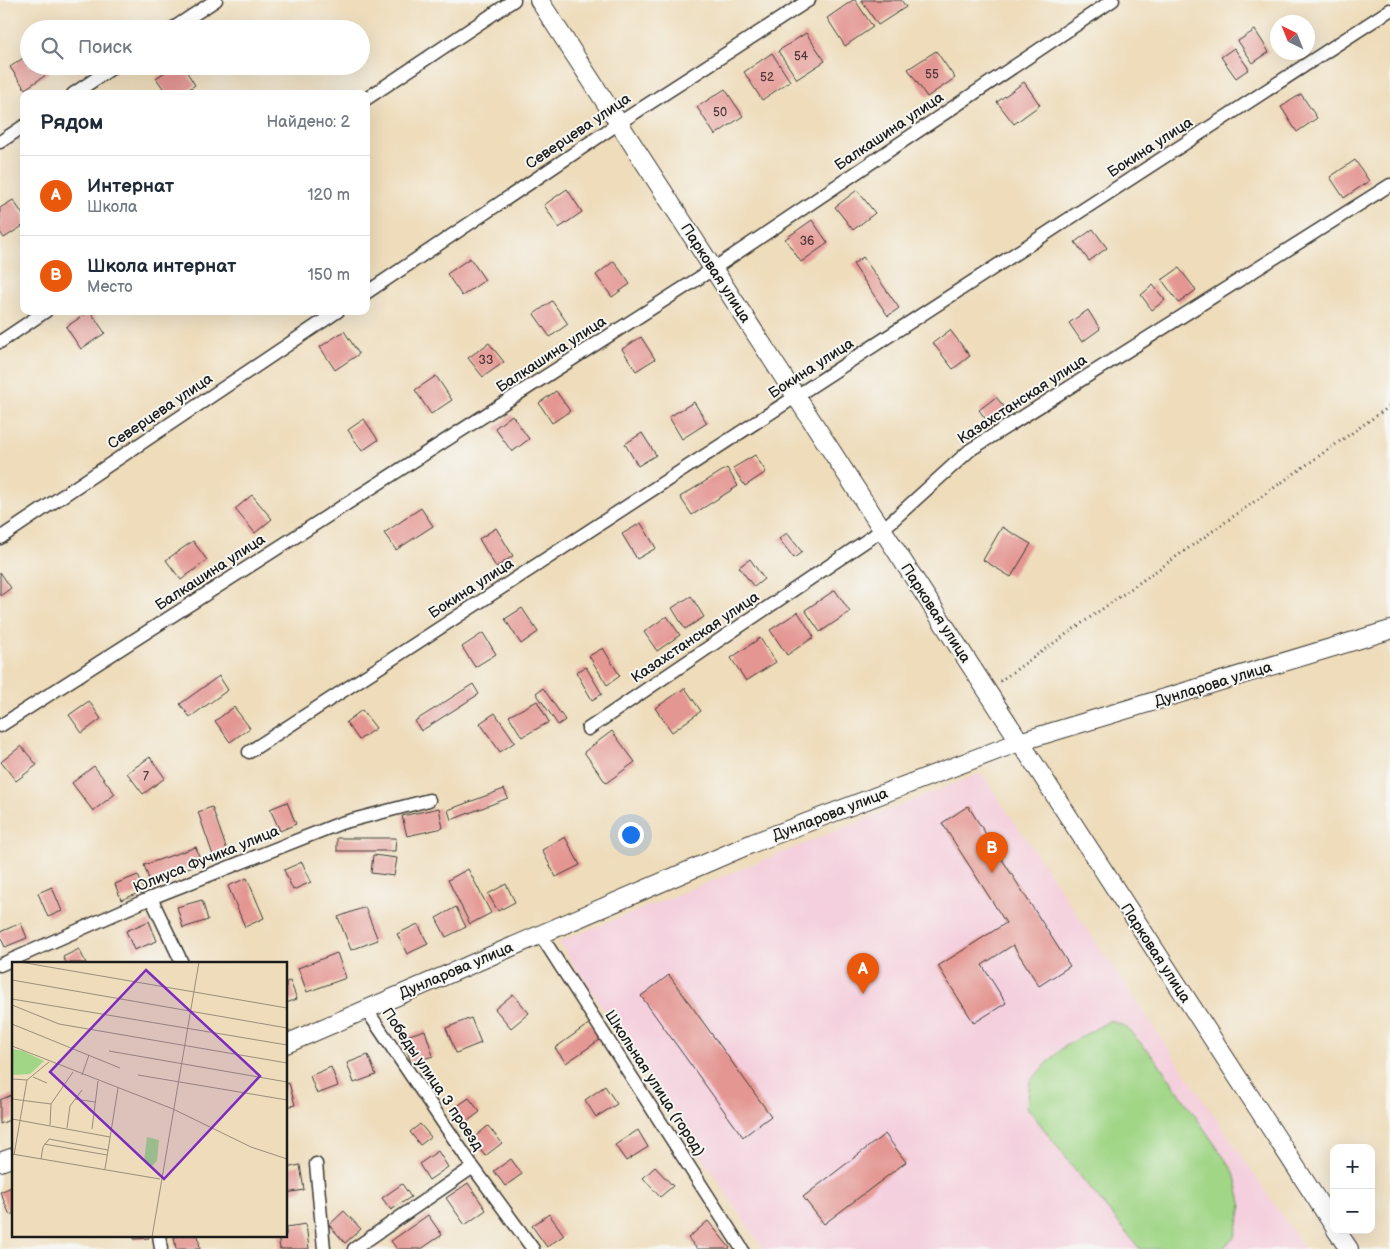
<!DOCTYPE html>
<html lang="ru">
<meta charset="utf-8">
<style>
:root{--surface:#fff;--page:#f2f2f3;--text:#1f2937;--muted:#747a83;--line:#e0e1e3;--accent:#ea580c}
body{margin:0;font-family:"Balsamiq Sans",sans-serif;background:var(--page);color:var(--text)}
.controls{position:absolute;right:15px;bottom:15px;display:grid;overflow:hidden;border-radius:10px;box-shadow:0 5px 20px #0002}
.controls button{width:45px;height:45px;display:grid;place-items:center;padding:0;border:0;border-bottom:1px solid var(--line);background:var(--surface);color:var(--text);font:25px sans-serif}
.compass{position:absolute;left:1270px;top:15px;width:45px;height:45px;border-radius:50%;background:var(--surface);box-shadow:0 5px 20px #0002;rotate:317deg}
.you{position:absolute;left:630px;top:834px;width:18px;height:18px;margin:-12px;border:4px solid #fff;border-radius:50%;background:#1a73e8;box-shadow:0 0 0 8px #1a73e833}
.badge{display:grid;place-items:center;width:32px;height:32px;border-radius:50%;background:var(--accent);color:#fff;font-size:16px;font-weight:700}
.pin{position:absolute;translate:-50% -41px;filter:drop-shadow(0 1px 2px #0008)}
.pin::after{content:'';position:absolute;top:26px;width:18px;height:15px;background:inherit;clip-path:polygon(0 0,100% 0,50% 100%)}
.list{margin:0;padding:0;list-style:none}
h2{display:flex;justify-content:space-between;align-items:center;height:65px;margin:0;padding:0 20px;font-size:21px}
h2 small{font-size:16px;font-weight:400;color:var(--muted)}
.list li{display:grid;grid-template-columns:32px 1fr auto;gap:15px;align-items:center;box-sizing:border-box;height:80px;padding:0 20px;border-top:1px solid var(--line)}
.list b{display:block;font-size:19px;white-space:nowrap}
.list p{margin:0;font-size:16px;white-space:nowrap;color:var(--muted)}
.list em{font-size:16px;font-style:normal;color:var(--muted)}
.icon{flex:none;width:28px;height:28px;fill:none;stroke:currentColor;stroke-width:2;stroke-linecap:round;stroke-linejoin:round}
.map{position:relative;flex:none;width:1390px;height:1249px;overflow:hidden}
.search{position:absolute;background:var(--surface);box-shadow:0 5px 20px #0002;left:20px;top:20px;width:350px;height:55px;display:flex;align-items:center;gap:12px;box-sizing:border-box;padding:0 18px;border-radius:28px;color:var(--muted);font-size:19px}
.panel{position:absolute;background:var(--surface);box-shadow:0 5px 20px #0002;left:20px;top:90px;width:350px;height:225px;border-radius:10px}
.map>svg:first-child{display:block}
.built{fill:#f4cfdd}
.green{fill:#a1d687;stroke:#5e7952}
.building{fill:#e49692}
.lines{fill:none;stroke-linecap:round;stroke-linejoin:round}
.street-casing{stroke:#3c3934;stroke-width:15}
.secondary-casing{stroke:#3c3934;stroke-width:20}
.path{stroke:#3c3934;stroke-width:3;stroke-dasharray:1 4;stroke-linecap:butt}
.street{stroke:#fff;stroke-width:12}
.secondary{stroke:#fff;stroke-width:18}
.labels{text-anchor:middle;stroke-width:4;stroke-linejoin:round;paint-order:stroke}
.number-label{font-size:12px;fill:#4e3a3a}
.street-label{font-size:15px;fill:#1c1c1c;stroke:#f6f6f2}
.inset-road{fill:none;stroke:#9a8f7b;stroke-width:1}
.view{fill:#7b2cbf;fill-opacity:0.15;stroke:#7b2cbf;stroke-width:2.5}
.inset-edge{fill:none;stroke:#1c1c1c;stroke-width:2.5}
</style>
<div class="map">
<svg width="1390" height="1249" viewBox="0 0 1390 1249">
<rect width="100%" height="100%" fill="#f6f6f2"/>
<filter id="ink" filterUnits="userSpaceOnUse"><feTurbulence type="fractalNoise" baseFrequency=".02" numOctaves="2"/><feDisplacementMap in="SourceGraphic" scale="10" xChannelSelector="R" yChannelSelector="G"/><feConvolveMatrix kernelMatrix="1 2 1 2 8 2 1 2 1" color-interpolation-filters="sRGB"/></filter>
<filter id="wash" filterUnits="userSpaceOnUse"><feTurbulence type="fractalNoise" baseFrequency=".0096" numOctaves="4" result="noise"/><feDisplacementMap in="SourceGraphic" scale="20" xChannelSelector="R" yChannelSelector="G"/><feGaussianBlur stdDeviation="1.12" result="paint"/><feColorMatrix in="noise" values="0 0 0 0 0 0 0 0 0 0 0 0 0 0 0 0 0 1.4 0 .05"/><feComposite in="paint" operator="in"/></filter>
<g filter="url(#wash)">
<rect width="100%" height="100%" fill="#eedcba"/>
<!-- built -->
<path class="built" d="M981,773L1305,1249H763L559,942Z"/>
<!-- green -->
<path class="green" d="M1111,1020L1126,1027L1158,1062L1234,1172L1242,1207L1235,1237L1222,1249H1140L1080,1176L1027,1107L1030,1081L1063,1047Z"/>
<g id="blocks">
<!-- building -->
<path class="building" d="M853,0H855L873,27L845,46L827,18Z
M861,0H901L906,7L878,25Z
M1255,30L1269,52L1253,63L1238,41Z
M806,33L825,61L797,79L778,51Z
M1234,48L1249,69L1236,78L1221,57Z
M936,51L955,78L927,97L908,69Z
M772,53L790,81L762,100L744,72Z
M29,54V66H44L49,73L25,89L10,67Z
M174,66H183L195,85L182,94H167L156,78Z
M1024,82L1040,105L1014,124L997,102Z
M725,89L743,116L715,135L697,107Z
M1301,94L1317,118L1297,132L1281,107Z
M1355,160L1369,181L1344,198L1330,177Z
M567,189L582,212L559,228L544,205Z
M857,190L875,213L853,230L835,207Z
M13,200L24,216V225L4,238L0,232V208Z
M812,220L828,243L801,262L785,239Z
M1093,229L1107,248L1089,261L1075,242Z
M863,257L899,308L888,316L853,264Z
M470,258L485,280L462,296L447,274Z
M614,261L630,284L612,297L596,275Z
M1179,268L1196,290L1179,303L1162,280Z
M1153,285L1165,300L1152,310L1141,295Z
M552,301L568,324L550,337L534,314Z
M1088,310L1100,329L1082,342L1069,323Z
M90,311L105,333L81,349L66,327Z
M950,330L970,356L953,369L933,343Z
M344,331L359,354L335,370L320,347Z
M641,337L655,359L636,371L622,349Z
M489,343L504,362L483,377L468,358Z
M436,376L452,400L431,414L415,390Z
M556,391L570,411L552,423L539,403Z
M996,397L1011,415L993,429L979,410Z
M694,402L707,423L682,439L669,417Z
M512,415L529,439L512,452L495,428Z
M364,419L378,440L362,451L348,430Z
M642,433L656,455L638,466L625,444Z
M755,455L766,472L745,486L733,468Z
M727,468L738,486L692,515L680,497Z
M252,495L272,519L255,533L235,509Z
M421,508L433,526L396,550L384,533Z
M641,523L656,548L637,559L622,534Z
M1002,527L1031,544L1011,577L983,560Z
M496,528L513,556L496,567L479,539Z
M787,533L802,552L794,558L779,539Z
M193,541L207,560L181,580L166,560Z
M750,559L764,579L754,587L739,567Z
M0,572L11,588L0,596Z
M835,590L850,612L820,632L805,610Z
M691,596L704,617L685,629L672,608Z
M522,608L538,632L521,644L505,619Z
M798,612L814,637L787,655L770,630Z
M667,616L680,635L657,651L644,632Z
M483,633L496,654L475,667L462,647Z
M760,638L776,662L746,681L731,658Z
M603,648L620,676L607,685L589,656Z
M586,667L602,694L592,700L576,672Z
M219,676L228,690L190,717L180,704Z
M473,684L479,694L421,731L415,721Z
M543,688L565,720L558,725L536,693Z
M685,688L701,711L672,732L655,708Z
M89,701L101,719L82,733L69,715Z
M537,701L549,722L522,737L509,716Z
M234,707L250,728L230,742L215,721Z
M362,710L376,728L359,740L346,722Z
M495,713L515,742L500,752L480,723Z
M612,731L635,762L606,783L584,752Z
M21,746L37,765L16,781L1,762Z
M150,757L165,778L143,794L127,773Z
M94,766L115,794L93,811L72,783Z
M504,789L508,798L451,820L448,810Z
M287,802L296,824L280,831L270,809Z
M968,806L1070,966L1039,986L1013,945L982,965L1006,1003L974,1023L938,966L1006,923L942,823Z
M212,807L229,856L215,861L198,812Z
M439,808L443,828L407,836L402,816Z
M565,837L580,865L556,877L542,850Z
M337,838H396L395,851H337Z
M196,847L201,863L150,882L144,865Z
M373,855L397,858L394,876L371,873Z
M302,862L311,882L293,890L284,870Z
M468,869L491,913L470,924L448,880Z
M138,875L144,891L121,900L115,884Z
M247,878L264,918L245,927L228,886Z
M506,884L515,902L498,911L488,894Z
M52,887L62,911L48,917L38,893Z
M202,900L208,920L183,928L177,907Z
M365,907L378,940L351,950L338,917Z
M456,907L466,927L446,937L436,918Z
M149,921L157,941L134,950L126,931Z
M21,923L27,938L5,947L0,936V932Z
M418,924L428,944L407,954L397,934Z
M79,949L86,963H66L63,957Z
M337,953L346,978L307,992L298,968Z
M669,975L771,1116L743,1137L641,996Z
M290,981L297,999L286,1003V982Z
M513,994L529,1013L511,1028L495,1009Z
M471,1018L481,1043L456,1053L446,1028Z
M590,1023L601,1039L566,1063L555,1048Z
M425,1030L433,1056L411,1063L403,1037Z
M368,1055L376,1075L354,1083L347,1063Z
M331,1067L338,1086L317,1094L310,1076Z
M289,1083L295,1105L286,1107V1084Z
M605,1086L617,1104L596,1117L585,1100Z
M14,1094V1118L0,1124V1100Z
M469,1098L480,1112L461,1126L450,1111Z
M420,1124L431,1137L420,1145L410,1132Z
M488,1126L502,1143L485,1156L472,1139Z
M638,1130L648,1147L626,1161L615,1145Z
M885,1134L906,1162L824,1224L803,1197Z
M438,1151L448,1167L429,1180L419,1164Z
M511,1159L522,1174L505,1186L494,1171Z
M300,1165L304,1190L286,1193V1168Z
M655,1167L673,1186L660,1197L643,1178Z
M468,1183L486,1210L465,1225L446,1198Z
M402,1184L411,1197L391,1210L382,1198Z
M14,1186V1213L10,1215L0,1192Z
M344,1211L361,1229L345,1243L329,1225Z
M549,1214L564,1235L547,1247L532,1226Z
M428,1215L442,1235L421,1249H397L391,1241Z
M708,1221L730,1248L728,1249H697L688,1238Z
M306,1224L309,1249H280L278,1235H286V1227Z
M134,1235H148L149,1238L134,1239Z
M187,1235H198L200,1249H176L174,1237Z"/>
</g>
</g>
<g filter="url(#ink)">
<use href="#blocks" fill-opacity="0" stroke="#3c3934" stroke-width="1"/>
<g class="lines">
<defs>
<path id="street" d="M172,29L216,0
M73,94L115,66
M366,99L514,0
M0,142L24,126
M366,293L619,123L809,0
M0,342L46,311
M0,538L338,311
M0,726L713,269L1113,0
M588,729L882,530L970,450L1390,185
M249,752L1390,10
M151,898L182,963
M540,934L742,1249
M0,965L151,898L341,823L429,800
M366,1009L473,1167L533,1249
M316,1164L324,1249
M159,1235L161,1249
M354,1249L473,1167"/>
<path id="secondary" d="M539,0L1334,1226
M286,1044L753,843L1019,742L1390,630
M0,1162L14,1157
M1336,1230L1349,1249"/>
</defs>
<!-- street casing -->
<use href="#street" class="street-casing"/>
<!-- secondary casing -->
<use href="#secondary" class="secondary-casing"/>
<!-- path -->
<path class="path" d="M1000,681L1390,406"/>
<!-- street -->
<use href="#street" class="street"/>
<!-- secondary -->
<use href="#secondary" class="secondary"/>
</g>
</g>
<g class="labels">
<!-- number labels -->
<g class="number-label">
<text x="801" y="60">54</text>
<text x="932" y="78">55</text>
<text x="767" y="81">52</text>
<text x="720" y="116">50</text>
<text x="807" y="245">36</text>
<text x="486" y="364">33</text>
<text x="146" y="780">7</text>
</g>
<!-- street labels -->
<g class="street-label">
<text transform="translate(578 131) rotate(-34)" y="5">Северцева улица</text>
<text transform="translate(889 131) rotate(-34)" y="5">Балкашина улица</text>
<text transform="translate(1150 147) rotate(-33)" y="5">Бокина улица</text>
<text transform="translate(716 273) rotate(57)" y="5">Парковая улица</text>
<text transform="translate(551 354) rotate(-33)" y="5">Балкашина улица</text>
<text transform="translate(811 368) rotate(-33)" y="5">Бокина улица</text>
<text transform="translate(1022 399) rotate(-33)" y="5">Казахстанская улица</text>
<text transform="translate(160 411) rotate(-34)" y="5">Северцева улица</text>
<text transform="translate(210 572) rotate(-33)" y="5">Балкашина улица</text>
<text transform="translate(471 588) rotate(-33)" y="5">Бокина улица</text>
<text transform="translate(936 613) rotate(57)" y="5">Парковая улица</text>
<text transform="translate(695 637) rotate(-34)" y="5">Казахстанская улица</text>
<text transform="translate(1213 684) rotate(-17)" y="5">Дунларова улица</text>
<text transform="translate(830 814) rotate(-21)" y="5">Дунларова улица</text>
<text transform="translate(206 859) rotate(-22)" y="5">Юлиуса Фучика улица</text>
<text transform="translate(1156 953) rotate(57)" y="5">Парковая улица</text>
<text transform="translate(456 970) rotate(-23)" y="5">Дунларова улица</text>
<text transform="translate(433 1079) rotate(56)" y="5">Победы улица 3 проезд</text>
<text transform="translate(655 1083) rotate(57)" y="5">Школьная улица (город)</text>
</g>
</g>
<!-- overview -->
<g transform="translate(12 962)">
<rect width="275" height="275" fill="#eedcba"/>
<path d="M0,87L11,89L32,99L18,112L0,113ZM135,175L147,178L145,199L140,204L132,199Z" fill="#a1d687"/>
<path class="inset-road" d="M8,0L275,46M0,18L275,66M0,37L275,83M0,43L47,62L275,101M0,62L108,106M0,84L161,147M97,89L275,120M70,113L77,93M126,113L275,138M21,115L35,121M0,117L15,118M15,118L37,100M0,137L39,142M63,137L83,140M161,147L239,185L275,197M0,157L98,175M38,163L39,142L61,110M55,166L58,144L70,128M80,167L86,119M32,182L95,193M0,192L148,217M2,193L15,118M29,197L31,185L37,177L96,188M93,207L106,126M140,275L187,0"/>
<path class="view" d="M134,8L248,114L152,217L38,110Z"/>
<rect width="275" height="275" class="inset-edge"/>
</g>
</svg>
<div class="controls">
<button>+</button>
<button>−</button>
</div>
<svg class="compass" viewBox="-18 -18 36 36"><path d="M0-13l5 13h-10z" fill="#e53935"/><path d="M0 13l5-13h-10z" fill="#747a83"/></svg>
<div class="you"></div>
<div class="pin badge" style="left:863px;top:994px">A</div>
<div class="pin badge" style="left:992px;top:873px">B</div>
<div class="search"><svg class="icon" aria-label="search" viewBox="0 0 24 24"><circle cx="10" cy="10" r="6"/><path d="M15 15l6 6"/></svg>Поиск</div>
<section class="panel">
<h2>Рядом<small>Найдено: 2</small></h2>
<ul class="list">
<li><span class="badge">A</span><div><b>Интернат</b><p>Школа</p></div><em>120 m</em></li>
<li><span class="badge">B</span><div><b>Школа интернат</b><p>Место</p></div><em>150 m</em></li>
</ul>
</section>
</div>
